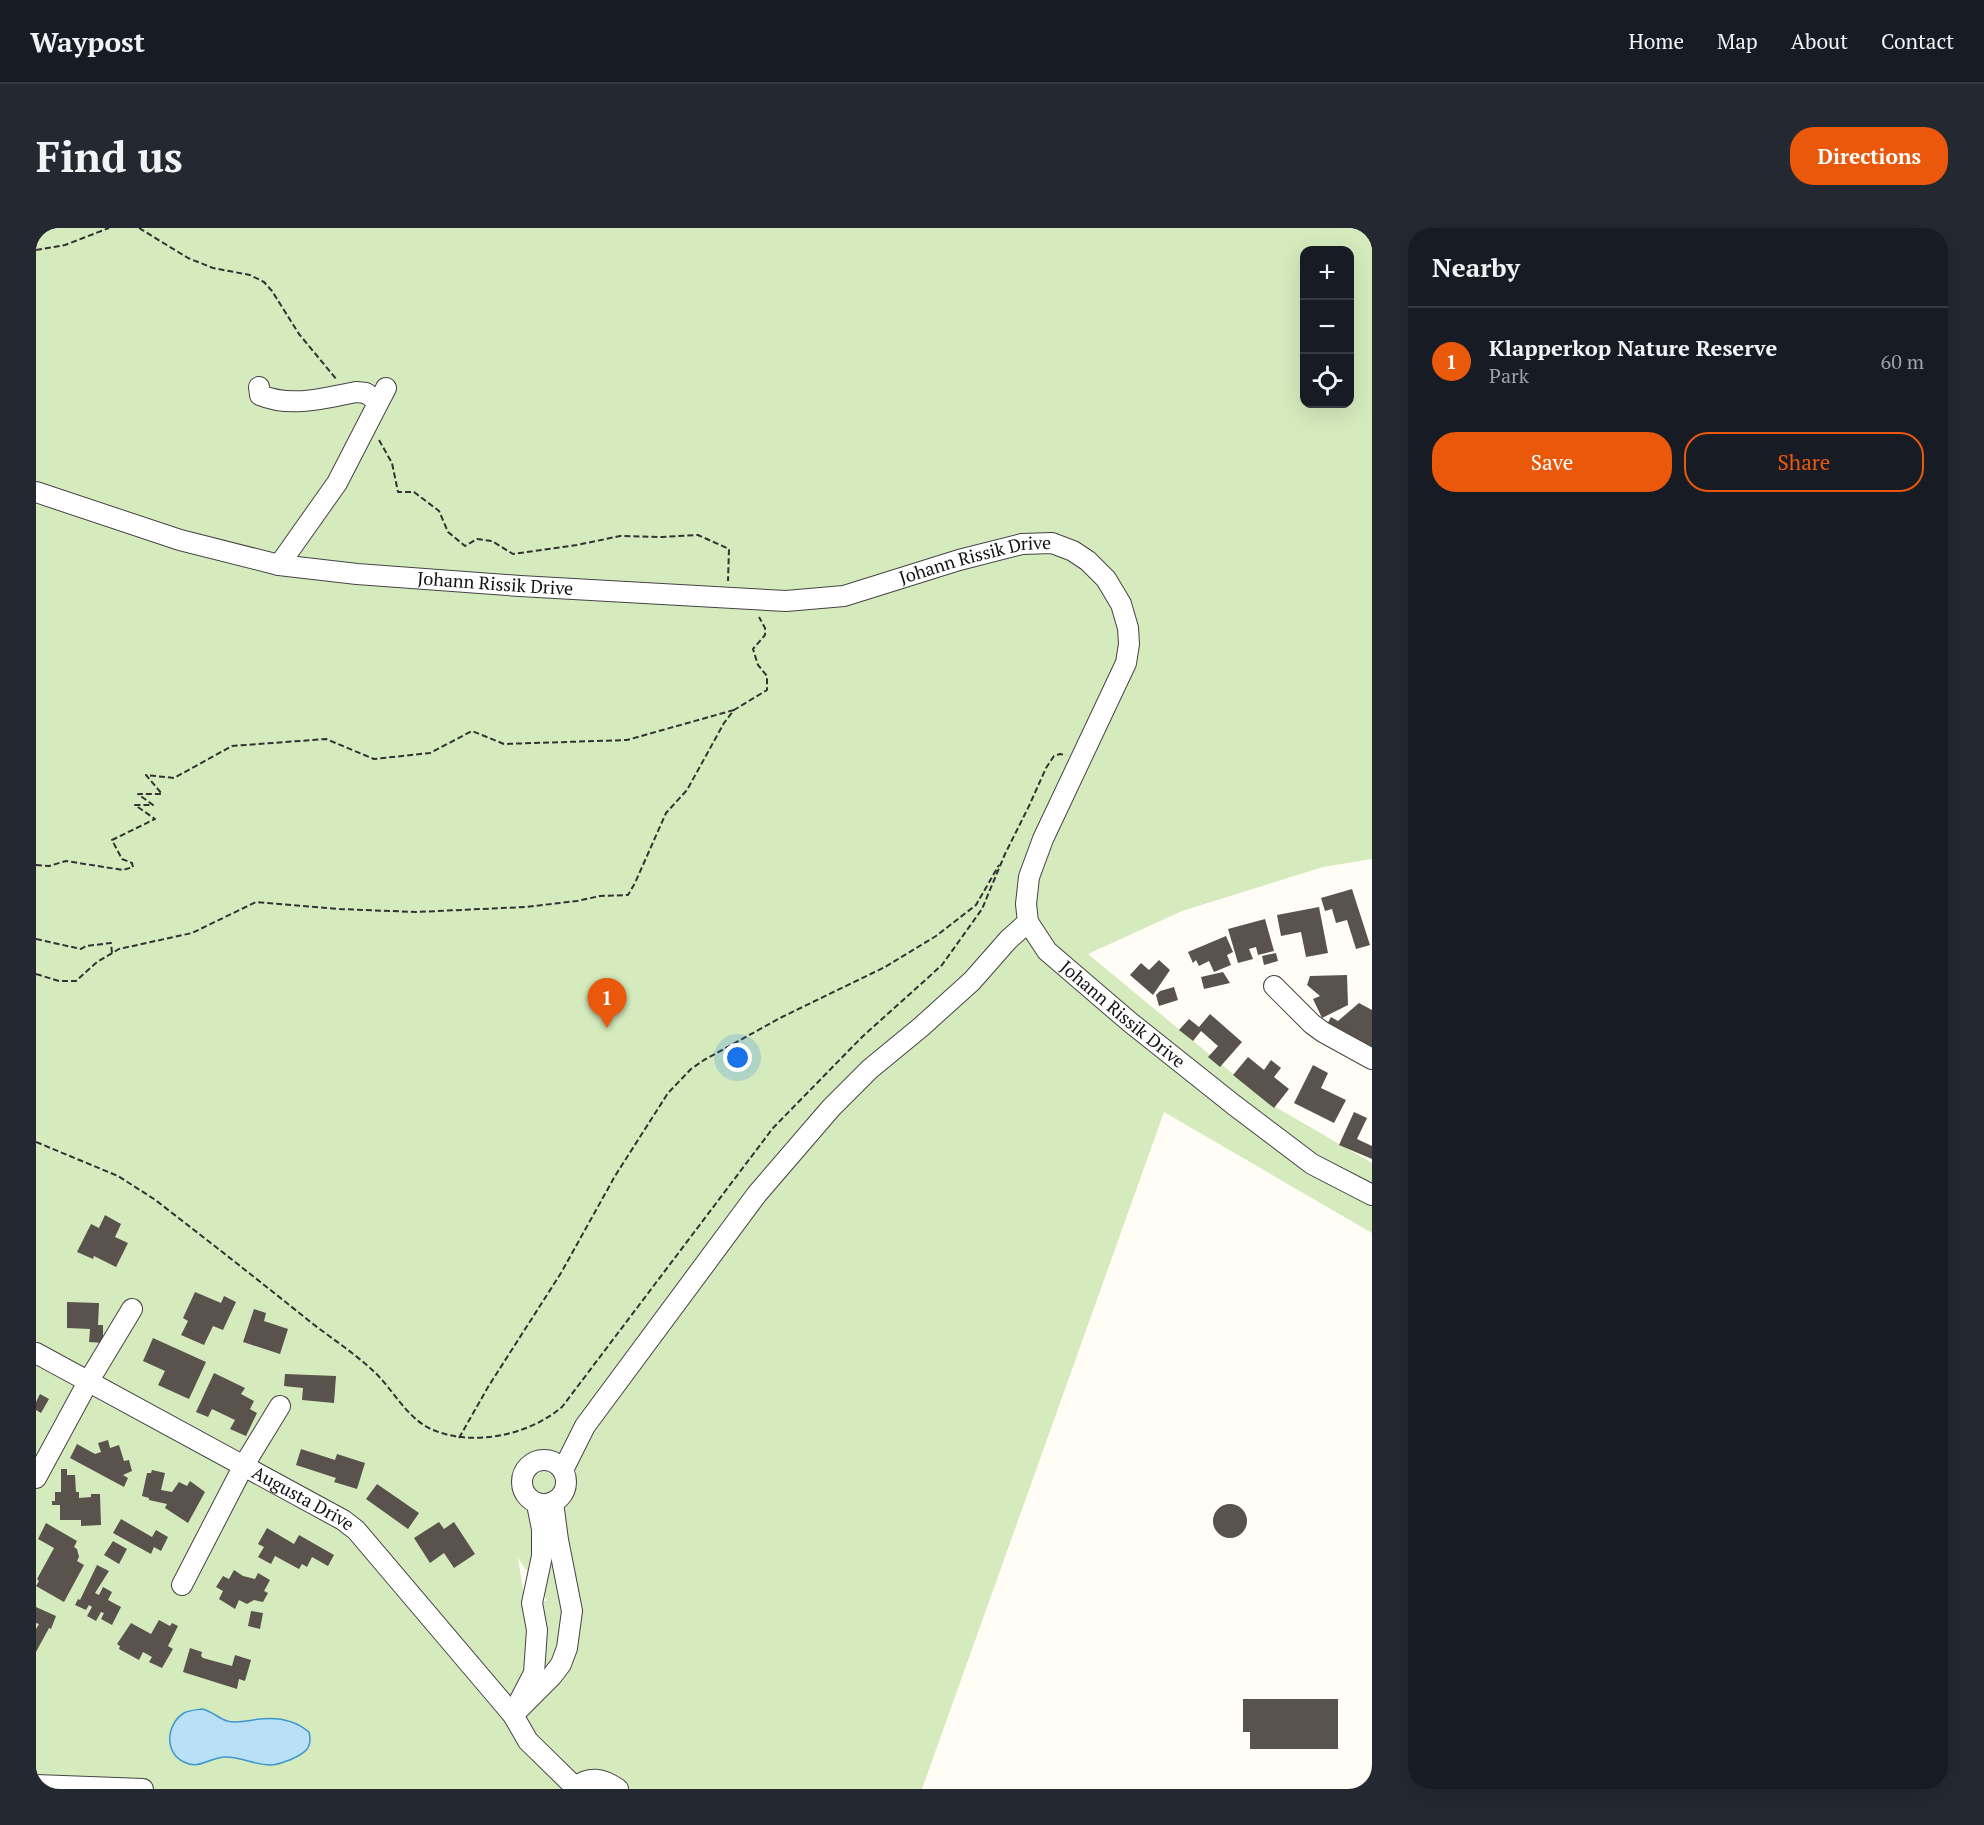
<!DOCTYPE html>
<meta charset="utf-8">
<style>
:root{--surface:#171b24;--page:#242831;--text:#f1f3f6;--muted:#9ea1a6;--line:#363941;--accent:#ea580c}
body{margin:0;font-family:"PT Serif",serif;background:var(--page);color:var(--text)}
.controls{position:absolute;right:18px;top:18px;display:grid;overflow:hidden;border-radius:12px;box-shadow:0 6px 24px #0002}
.controls button{width:54px;height:54px;display:grid;place-items:center;padding:0;border:0;border-bottom:2px solid var(--line);background:var(--surface);color:var(--text);font:30px sans-serif}
.you{position:absolute;left:702px;top:830px;width:21px;height:21px;margin:-15px;border:4px solid #fff;border-radius:50%;background:#1a73e8;box-shadow:0 0 0 9px #1a73e833}
.badge{display:grid;place-items:center;width:39px;height:39px;border-radius:50%;background:var(--accent);color:#fff;font-size:20px;font-weight:700}
.pin{position:absolute;translate:-50% -50px;filter:drop-shadow(0 2px 3px #0008)}
.pin::after{content:'';position:absolute;top:32px;width:21px;height:18px;background:inherit;clip-path:polygon(0 0,100% 0,50% 100%)}
.list{margin:0;padding:0;list-style:none}
h2{display:flex;justify-content:space-between;align-items:center;height:78px;margin:0;padding:0 24px;font-size:26px}
h2 small{font-size:20px;font-weight:400;color:var(--muted)}
.list li{display:grid;grid-template-columns:39px 1fr auto;gap:18px;align-items:center;box-sizing:border-box;height:108px;padding:0 24px;border-top:2px solid var(--line)}
.list b{display:block;font-size:22px;white-space:nowrap}
.list p{margin:0;font-size:20px;white-space:nowrap;color:var(--muted)}
.list em{font-size:20px;font-style:normal;color:var(--muted)}
.actions{display:flex;gap:12px;padding:18px 24px}
.actions a{flex:1;padding:14px 0;border:2px solid var(--accent);border-radius:24px;text-align:center;font-size:21px;color:var(--accent)}
.actions .main{background:var(--accent);color:#fff}
.icon{flex:none;width:33px;height:33px;fill:none;stroke:currentColor;stroke-width:2;stroke-linecap:round;stroke-linejoin:round}
.map{position:relative;flex:none;width:1336px;height:1561px;overflow:hidden;border-radius:24px}
header{display:flex;align-items:center;gap:36px;box-sizing:border-box;height:84px;padding:0 30px;background:var(--surface);border-bottom:2px solid var(--line)}
header strong{font-size:28px}
nav{display:flex;gap:33px;margin-inline-start:auto;font-size:21px}
.intro{display:flex;align-items:center;justify-content:space-between;box-sizing:border-box;height:144px;padding:0 36px}
h1{margin:0;font-size:42px}
.button{padding:15px 27px;border-radius:24px;background:var(--accent);color:#fff;font-size:21px;font-weight:700}
main{display:flex;gap:36px;padding:0 36px}
aside{flex:1;background:var(--surface);border-radius:24px;box-shadow:0 6px 24px #0002}
.map>svg:first-child{display:block}
.green{fill:#d5ebbd;fill-rule:evenodd}
.water{fill:#b9e0f7;stroke:#3f96cf;stroke-width:1.5}
.building{fill:#5a524d}
.lines{fill:none;stroke-linecap:round;stroke-linejoin:round}
.minor-casing{stroke:#444;stroke-width:22}
.path{stroke:#333;stroke-width:2;stroke-dasharray:6 3;stroke-linecap:butt}
.minor{stroke:#fff;stroke-width:20}
.labels{text-anchor:middle;stroke-width:6;stroke-linejoin:round;paint-order:stroke}
.street-label{font-size:18px;fill:#111;stroke:#fff}
</style>
<header>
<strong>Waypost</strong>
<nav><a>Home</a><a>Map</a><a>About</a><a>Contact</a></nav>
</header>
<div class="intro"><h1>Find us</h1><a class="button">Directions</a></div>
<main>
<div class="map">
<svg width="1336" height="1561" viewBox="0 0 1336 1561">
<rect width="100%" height="100%" fill="#fffdf5"/>
<!-- green -->
<path class="green" d="M0,0H1336V631L1287,639L1146,683L1052,726L1231,874L1336,935V1005L1128,884L886,1561H0ZM1268,22H1314V176H1268ZM482,1330L510,1371V1373H500L488,1368Z"/>
<!-- water -->
<path class="water" d="M166,1481C176,1483 182,1490 191,1493C202,1496 213,1492 224,1491C242,1489 260,1493 273,1504C277,1520 269,1525 256,1531C248,1534 242,1537 234,1537C218,1537 204,1528 188,1529C173,1530 163,1542 148,1534C128,1525 130,1496 148,1485C154,1482 160,1482 166,1481Z"/>
<!-- building -->
<path class="building" d="M1316,661L1334,717L1320,721L1311,692L1300,695L1296,681L1289,683L1285,670Z
M1283,679L1292,725L1270,729L1265,704L1245,708L1241,687Z
M1229,691L1238,723L1222,727L1220,719L1213,721L1217,731L1202,735L1192,701Z
M1190,708L1197,724L1191,727L1195,737L1178,744L1173,733L1163,738L1160,732L1157,735L1152,724Z
M1240,725L1242,733L1228,737L1226,728Z
M1123,732L1134,742L1117,767L1094,747L1105,735L1113,742Z
M1187,744L1194,755L1168,761L1165,749Z
M1311,747L1312,777L1286,790L1277,771L1284,768L1271,757L1274,748Z
M1138,759L1142,772L1123,778L1120,767L1124,763Z
M1323,775L1336,782V828L1288,802L1295,789L1302,793Z
M1174,786L1206,814L1184,839L1172,829L1182,818L1165,803L1157,813L1143,802L1153,791L1163,799Z
M1212,829L1228,842L1235,832L1245,840L1238,849L1253,861L1238,880L1197,847Z
M1277,837L1292,845L1285,860L1310,872L1298,895L1258,875Z
M1318,884L1331,890L1321,911L1336,918V931L1303,917Z
M69,987L85,996L79,1009L92,1015L80,1039L58,1028L57,1031L41,1024L55,996L63,1000Z
M159,1064L185,1075L188,1068L200,1074L187,1102L177,1098L168,1117L145,1107L152,1093L147,1090Z
M31,1074L63,1075L62,1097H67V1115L53,1114L54,1101L31,1100Z
M218,1081L230,1085L228,1093L252,1101L244,1126L207,1114Z
M117,1110L170,1134L153,1171L122,1157L129,1143L107,1133Z
M178,1145L209,1160L205,1166L218,1173L214,1181L221,1185L210,1208L194,1201L199,1192L176,1181L172,1189L160,1184Z
M249,1146L300,1148L298,1175L266,1172L267,1160L248,1158Z
M4,1166L13,1171L5,1185L0,1182V1174Z
M72,1212L74,1220L83,1217L88,1233L93,1232L96,1243L87,1247L92,1250L88,1259L34,1230L41,1216L59,1226L65,1224L62,1215Z
M265,1221L299,1232L301,1226L329,1235L321,1261L298,1254L300,1250L260,1237Z
M25,1241H31V1247H39L40,1264H43V1270L55,1269V1266H64L65,1297L45,1298V1292H24V1277H16V1273H19V1264H25Z
M116,1242L129,1245L125,1262L136,1264L143,1254L151,1258L154,1253L169,1264L152,1295L129,1280L131,1276L113,1272V1270L106,1268L111,1245H115Z
M341,1256L383,1285L372,1301L330,1271Z
M1177 1293a17 17 0 1 1 34 0a17 17 0 1 1-34 0Z
M85,1291L116,1309L120,1302L132,1309L125,1323L118,1319L115,1326L77,1305Z
M403,1294L408,1301L418,1294L439,1326L418,1340L408,1325L394,1335L378,1310Z
M10,1295L41,1313L38,1319L41,1321L43,1329L41,1333L48,1337L28,1374L0,1358L3,1353L1,1351L18,1320L2,1311Z
M231,1300L258,1316L263,1307L298,1327L292,1338L276,1329L271,1339L266,1336L263,1341L239,1328L235,1336L222,1329L228,1319L222,1316Z
M77,1313L91,1321L83,1336L68,1327Z
M61,1337L73,1343L59,1365L63,1367L67,1359L76,1364L72,1372L85,1379L76,1397L65,1391L68,1385L65,1384L60,1393L51,1388L56,1379L53,1377L50,1382L39,1377L42,1371L44,1372Z
M198,1342L207,1348L219,1351L222,1345L234,1352L228,1363L232,1365L227,1374L218,1372L211,1376L203,1372L199,1381L183,1371L187,1363L180,1359L187,1348L193,1351Z
M0,1379L20,1388L15,1401L13,1400L0,1424V1401L3,1396L0,1395Z
M215,1383L227,1385L224,1401L212,1398Z
M123,1392L134,1398L136,1395L142,1398L132,1418L137,1421L126,1440L113,1434L116,1429L107,1424L103,1432L83,1421L84,1418L81,1416L95,1395L115,1406Z
M154,1420L166,1424L165,1428L167,1430L196,1438L199,1427L215,1432L209,1453L203,1451L201,1461L147,1444Z
M1207,1471H1302V1521H1214V1504H1207Z"/>
<g class="lines">
<defs>
<g id="minor">
<path d="M223,159L224,167C255,180 289,170 320,164L330,165L342,174"/>
<path id="s1" d="M0,264L144,312L243,337L321,346L484,358L750,373L808,368L923,332L986,316L1016,315L1037,323L1052,333L1070,351L1085,376L1092,400L1093,416L1090,435L1007,611L993,649L990,676L992,694L1011,723L1095,795L1198,877L1276,936L1336,967"/>
<path d="M243,337L301,255L350,160"/>
<path d="M1238,758L1276,796L1287,804L1336,831"/>
<path id="s2" d="M0,1125L307,1292L320,1302L477,1487L492,1513L541,1561"/>
<circle cx="508" cy="1254" r="22"/>
<path d="M527,1242L549,1198L721,966L795,880L834,841L885,799L936,753L972,712L992,694"/>
<path d="M0,1250L52,1154L96,1081"/>
<path d="M146,1357L208,1237L244,1178"/>
<path d="M484,1472L498,1445L501,1402L496,1375L506,1328V1301L501,1276"/>
<path d="M477,1487L516,1448L525,1436L531,1420L536,1383L522,1312L517,1274"/>
<path d="M0,1557L107,1561"/>
<path d="M539,1559C554,1548 566,1550 582,1561"/>
</g>
</defs>
<!-- minor casing -->
<use href="#minor" class="minor-casing"/>
<!-- path -->
<path class="path" d="M103,0L152,30L177,40L214,47L228,54L236,63L263,106L301,152
M0,22L29,17L73,0
M343,212L356,235L362,264H378L403,283L412,304L429,318L441,311L456,313L477,326L541,317L584,308L626,309L662,307L693,321L692,353
M0,637L13,638L30,633L87,642L97,639L96,635L86,631L76,612L119,591L99,577H117L102,566H126L110,547L138,550L196,518L290,511L338,531L394,525L436,503L468,516L591,512L698,482
M0,711L45,721L50,718L75,715L76,725
M0,746L23,753H40L61,734L83,721L156,705L220,674L303,681L380,684L489,679L541,673L564,668L592,667L599,655L630,585L651,562L688,495L698,482L731,462V448L722,437L717,421L729,407V400L723,389
M0,914L82,948L118,971C170,1011 221,1051 272,1092C292,1108 314,1122 333,1139C356,1158 369,1190 397,1202C438,1219 493,1207 526,1179L737,900L826,809L906,737L946,681L969,626L993,578L1010,540L1018,528L1024,526L1030,527
M423,1210L452,1159L525,1045L579,948L632,865L655,841L668,832L746,789L849,739L900,708L940,677L963,637"/>
<!-- minor -->
<use href="#minor" class="minor"/>
</g>
<g class="labels">
<!-- street labels -->
<g class="street-label">
<text dy="6" stroke="none"><textPath href="#s1" startOffset="957">Johann Rissik Drive</textPath></text>
<text dy="6" stroke="none"><textPath href="#s1" startOffset="471">Johann Rissik Drive</textPath></text>
<text dy="6" stroke="none"><textPath href="#s1" startOffset="1605">Johann Rissik Drive</textPath></text>
<text dy="6" stroke="none"><textPath href="#s2" startOffset="304">Augusta Drive</textPath></text>
</g>
</g>
</svg>
<div class="controls">
<button>+</button>
<button>−</button>
<button><svg class="icon" aria-label="locate" viewBox="0 0 24 24"><circle cx="12" cy="12" r="6"/><path d="M12 2v4M12 18v4M2 12h4M18 12h4"/></svg></button>
</div>
<div class="you"></div>
<div class="pin badge" style="left:571px;top:800px">1</div>
</div>
<aside>
<h2>Nearby<small></small></h2>
<ul class="list">
<li><span class="badge">1</span><div><b>Klapperkop Nature Reserve</b><p>Park</p></div><em>60 m</em></li>
</ul>
<div class="actions"><a class="main">Save</a><a>Share</a></div>
</aside>
</main>
